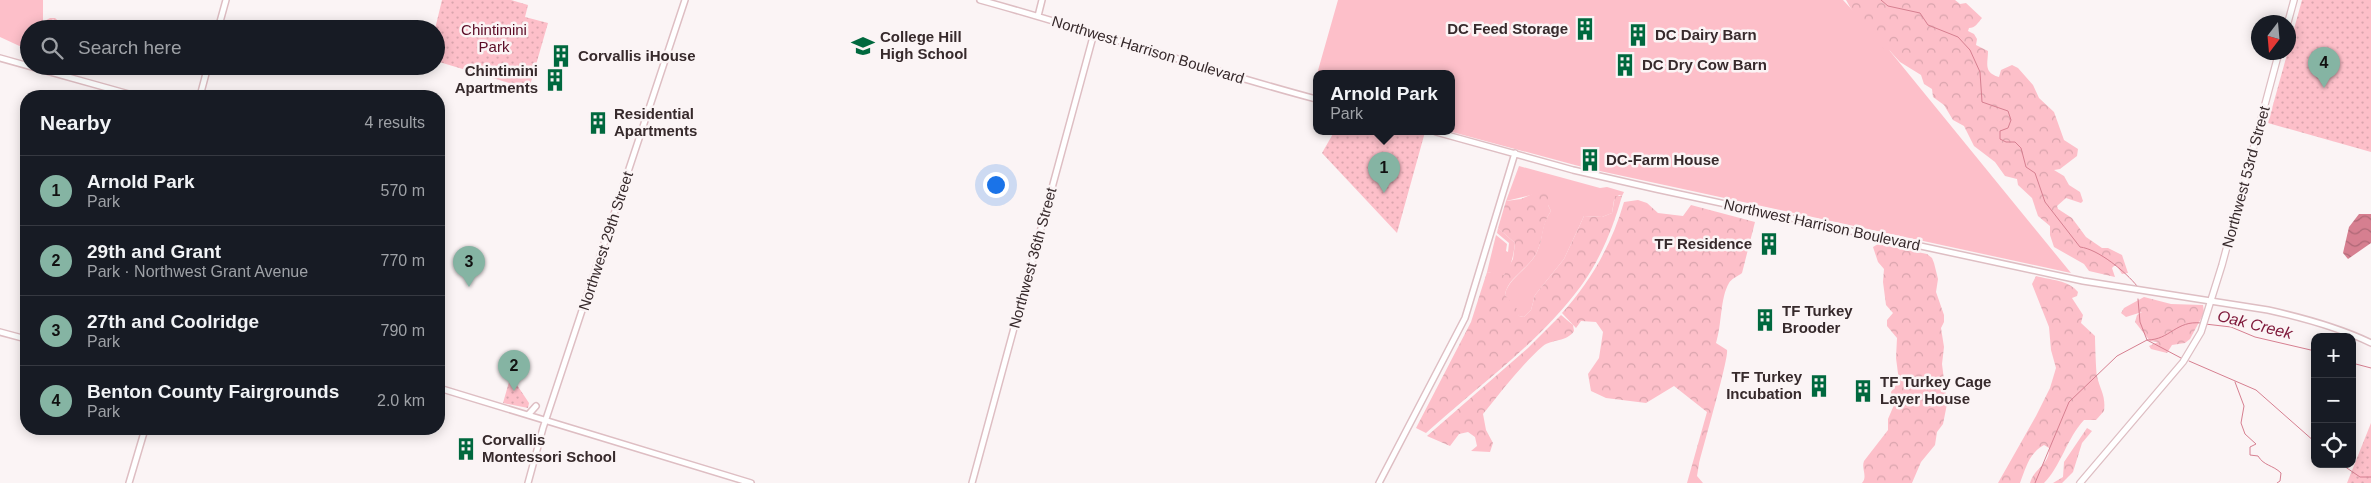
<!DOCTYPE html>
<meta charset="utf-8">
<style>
:root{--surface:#171b24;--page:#20242c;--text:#f1f3f6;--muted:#9ea1a6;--line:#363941;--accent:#85b4a3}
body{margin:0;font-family:Arial,sans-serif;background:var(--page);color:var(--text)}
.controls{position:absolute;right:15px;bottom:15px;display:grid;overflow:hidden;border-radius:10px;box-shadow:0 2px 12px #0003}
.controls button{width:45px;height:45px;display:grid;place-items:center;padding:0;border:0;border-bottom:1px solid var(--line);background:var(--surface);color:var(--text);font:25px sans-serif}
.compass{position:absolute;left:2251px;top:15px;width:45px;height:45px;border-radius:50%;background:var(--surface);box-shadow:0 2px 12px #0003;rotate:196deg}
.you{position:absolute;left:995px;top:184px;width:18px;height:18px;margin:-12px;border:4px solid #fff;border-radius:50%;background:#1a73e8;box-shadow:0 0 0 8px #1a73e833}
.badge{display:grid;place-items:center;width:32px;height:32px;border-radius:50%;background:var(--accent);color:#111;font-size:16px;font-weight:700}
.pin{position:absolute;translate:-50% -41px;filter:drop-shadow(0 1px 2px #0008)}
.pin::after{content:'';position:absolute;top:26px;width:18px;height:15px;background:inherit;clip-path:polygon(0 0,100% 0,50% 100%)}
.popup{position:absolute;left:1313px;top:70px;width:142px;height:65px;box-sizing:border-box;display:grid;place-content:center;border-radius:10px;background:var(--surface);filter:drop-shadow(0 1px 4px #0005);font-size:16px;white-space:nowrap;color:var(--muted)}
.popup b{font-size:19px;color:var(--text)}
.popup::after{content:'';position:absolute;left:50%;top:100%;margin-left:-10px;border:10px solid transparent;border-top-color:var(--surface)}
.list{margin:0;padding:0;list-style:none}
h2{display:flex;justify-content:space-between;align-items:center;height:65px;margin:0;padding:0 20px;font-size:21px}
h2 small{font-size:16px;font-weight:400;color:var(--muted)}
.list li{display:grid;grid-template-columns:32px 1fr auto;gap:15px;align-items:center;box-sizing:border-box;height:70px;padding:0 20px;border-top:1px solid var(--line)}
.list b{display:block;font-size:19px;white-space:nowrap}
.list p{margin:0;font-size:16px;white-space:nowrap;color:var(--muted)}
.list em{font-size:16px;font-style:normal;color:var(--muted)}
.icon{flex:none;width:28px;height:28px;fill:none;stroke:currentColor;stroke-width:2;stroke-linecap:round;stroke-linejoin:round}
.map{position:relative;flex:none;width:2371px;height:483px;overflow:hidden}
.search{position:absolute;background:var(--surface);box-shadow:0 2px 12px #0003;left:20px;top:20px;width:425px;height:55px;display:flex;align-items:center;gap:12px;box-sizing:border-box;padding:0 18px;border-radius:28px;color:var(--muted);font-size:19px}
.panel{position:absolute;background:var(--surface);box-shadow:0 2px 12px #0003;left:20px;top:90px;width:425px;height:345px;border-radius:20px}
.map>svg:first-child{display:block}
.grass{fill:#fdbfc9}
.forest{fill:url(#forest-crowns)}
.park{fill:url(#park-dots)}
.water{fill:url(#water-waves)}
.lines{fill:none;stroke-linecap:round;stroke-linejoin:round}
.stream{stroke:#d67f90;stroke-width:1}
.secondary-casing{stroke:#debec3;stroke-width:8}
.primary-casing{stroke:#debec3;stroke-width:8}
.secondary{stroke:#fff;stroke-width:5}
.primary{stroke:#fff;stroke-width:5.5}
.labels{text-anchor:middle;stroke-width:5;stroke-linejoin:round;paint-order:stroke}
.poi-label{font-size:15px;font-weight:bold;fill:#372a2c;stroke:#fbf4f5;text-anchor:start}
.park-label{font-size:15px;fill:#5b0c26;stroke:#fbf4f5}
.street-label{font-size:15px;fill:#372a2c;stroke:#fbf4f5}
.water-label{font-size:16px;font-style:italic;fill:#7e1739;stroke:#fbf4f5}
</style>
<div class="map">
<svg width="2371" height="483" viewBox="0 0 2371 483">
<defs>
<pattern id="forest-crowns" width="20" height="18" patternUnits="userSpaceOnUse" patternTransform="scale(1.25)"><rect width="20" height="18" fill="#fdbfc9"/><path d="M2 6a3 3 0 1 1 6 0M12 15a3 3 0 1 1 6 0" fill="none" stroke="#d9a4ad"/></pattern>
<pattern id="park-dots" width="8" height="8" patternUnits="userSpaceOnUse" patternTransform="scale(1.25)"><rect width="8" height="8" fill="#fdbfc9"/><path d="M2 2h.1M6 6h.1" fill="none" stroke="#d9a4ad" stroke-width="1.8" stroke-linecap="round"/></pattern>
<pattern id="water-waves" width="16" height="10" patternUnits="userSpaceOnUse" patternTransform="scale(1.25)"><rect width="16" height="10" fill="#d67f90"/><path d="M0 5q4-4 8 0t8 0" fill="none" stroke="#ae6876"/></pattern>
</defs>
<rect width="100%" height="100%" fill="#fbf4f5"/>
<!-- grass -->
<path class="grass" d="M0,0H43V22L50,18H55L67,29H62L53,19L45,29H29V60L24,59L26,49L0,37Z
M1338,0H1843L1885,45L2071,273L1586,168L1452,132V74H1317Z
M1519,166L1600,188L1607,187L1624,192L1622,196L1619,195L1614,200L1612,213L1602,217L1584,216L1564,259L1535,295L1531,310L1524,317L1519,316L1505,295C1507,279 1530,268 1537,252C1544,237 1540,227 1551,211L1548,205V193L1535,194L1506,201Z
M1498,228L1515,243C1514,251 1511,273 1502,276C1498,277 1491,272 1487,272L1496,235L1507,244L1506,251L1508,252L1509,243L1497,233Z"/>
<!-- forest -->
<path class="forest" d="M1846,0H1955L1960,4L1966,3L1982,18C1978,23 1975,28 1969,28L1968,31L1974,34L1977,39L1976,45L1988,51C1988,64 1983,72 1999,77L2001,70L2012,65L2018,68L2033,85L2039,98L2054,112L2064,140L2078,149L2077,156L2060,169L2054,170L2064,176L2069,185L2080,192L2083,201L2081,203L2066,198L2057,206L2058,209L2072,218L2086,237L2102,248H2108L2122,255L2128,273L2122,274L2117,266H2114L2112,268L2115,277L2089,271L2084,264L2054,247L2050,235V226L2038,216L2032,198L2018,185L2017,179L2005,176L1995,162L1974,146L1964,126L1953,120L1944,105L1933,97L1932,89L1924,84L1921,75L1900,62L1890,51L1881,47L1874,34L1862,28Z
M1541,190L1548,193V205L1551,211C1541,226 1544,237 1537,252C1530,268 1507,278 1505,295L1518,310L1519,316L1524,317L1531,310L1535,295L1564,259L1584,216L1602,217L1612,213L1615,196H1622C1613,228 1601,258 1581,286C1539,343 1478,386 1426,433L1416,428L1471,322L1487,272L1504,275L1513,259L1515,243L1498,228L1506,201L1521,199Z
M1638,200L1647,203L1658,213L1683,216L1691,205L1755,222L1742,273C1738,276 1731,279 1729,283C1720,298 1722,325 1716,343L1727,350C1729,358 1703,447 1699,464L1697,476L1703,483H1687L1707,412L1674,386L1646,403L1606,398L1591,391L1588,374L1599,358L1603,332L1596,322L1581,321L1576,328L1562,313C1591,281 1612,244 1624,202Z
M1878,244L1927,254L1932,258L1934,263L1938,279L1936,292L1944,315V322L1941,328L1944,347L1942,364L1947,404L1943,424L1937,432L1935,445L1921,462L1912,483H1862C1868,476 1861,469 1864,461L1888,430V419L1894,405L1891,392L1899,381L1896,358L1897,338L1887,326V320L1893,313L1886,305L1883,282L1884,269L1878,262L1873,247Z
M2036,276C2050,280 2069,280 2078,292L2077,296L2072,298L2083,315L2081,323L2095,336C2095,340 2096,372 2097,376C2100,390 2106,395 2104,411L2096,420H2084C2067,438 2061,466 2044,483H2030C2034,468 2050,465 2049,448L2044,445C2029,453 2026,468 2020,483H1998L2036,416L2050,388L2056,368L2051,350L2049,327L2032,284Z
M2144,297L2171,304L2203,305L2204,313L2190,339L2185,343L2172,345L2167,353L2151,349L2149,346L2158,342L2150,341L2135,322L2137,315L2142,312L2126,317L2121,313L2124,308Z
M1561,315L1573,325L1574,331C1567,342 1552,339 1543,346C1521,365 1501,392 1483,414L1486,430L1493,443L1490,452L1471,451L1477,446L1475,437L1468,432L1459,434L1450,446L1427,436L1528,348Z
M2087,428L2092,431L2082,443L2073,472L2062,483H2053L2063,477L2064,462Z"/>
<!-- park -->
<path class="park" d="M442,0H511L528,5L525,17L548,23L529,89L436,61L435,29Z
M2302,0H2371V152L2268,123Z
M1334,132H1425L1397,233L1322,153Z
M513,379L529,403L528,408L503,403L509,382Z
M2371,423V483H2347Z"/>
<!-- water -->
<path class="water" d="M2359,214H2371V243L2348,259L2343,253L2349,227Z"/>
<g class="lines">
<!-- stream -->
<path class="stream" d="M1881,0L1888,6L1920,13L1928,25L1958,37L1970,50L1980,72L1982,102L2008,111L2011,120L2008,128L2000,131V139L2006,142H2015L2021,148L2026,167L2035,173L2045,202L2080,247C2098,249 2126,272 2137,286
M2138,299L2140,322L2147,340C2170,340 2176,320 2201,323
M2205,324L2231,327L2255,337L2315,351
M2189,361L2256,390L2315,442
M2352,363L2371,368
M2235,382L2244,406L2241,423L2245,434L2256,444L2250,447V455L2258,456C2264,466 2273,465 2281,473L2280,481L2277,483
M2341,464L2360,477H2371
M2035,483L2069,402L2117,356L2147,340L2181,358"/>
<defs>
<path id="secondary" d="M980,0C1093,31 1203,69 1316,99
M1038,16L1042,0
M218,29L226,0
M0,58L136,96
M200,96L208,66
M1436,132L1573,170L1656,189L2083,281L2268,310C2304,318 2338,327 2371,343
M0,332L26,339
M439,388L751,483
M528,415L536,406
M129,483L145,429
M528,483L543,428L685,0
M972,483L1094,33
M1379,483L1465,318L1515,153"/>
<path id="primary" d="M2288,22L2294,0
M2080,483L2183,362L2201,332L2222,265L2279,52"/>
</defs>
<!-- secondary casing -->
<use href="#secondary" class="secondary-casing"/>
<!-- primary casing -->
<use href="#primary" class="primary-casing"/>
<!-- secondary -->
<use href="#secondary" class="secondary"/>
<!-- primary -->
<use href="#primary" class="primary"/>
</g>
<!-- icons -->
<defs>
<symbol id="building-bare" viewBox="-9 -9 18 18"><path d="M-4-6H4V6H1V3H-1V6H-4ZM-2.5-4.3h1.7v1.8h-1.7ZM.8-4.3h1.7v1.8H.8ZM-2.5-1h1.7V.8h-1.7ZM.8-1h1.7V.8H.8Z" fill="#00683e" stroke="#fbf4f5" stroke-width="2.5" paint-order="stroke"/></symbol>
<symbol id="school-bare" viewBox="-9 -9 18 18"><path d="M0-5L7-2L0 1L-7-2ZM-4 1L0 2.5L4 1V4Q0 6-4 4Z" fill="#00683e" stroke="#fbf4f5" stroke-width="2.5" paint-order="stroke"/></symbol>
</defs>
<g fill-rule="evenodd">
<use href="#building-bare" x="1569" y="13" width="32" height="32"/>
<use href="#building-bare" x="1622" y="19" width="32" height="32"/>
<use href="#school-bare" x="847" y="30" width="32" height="32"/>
<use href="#building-bare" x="545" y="40" width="32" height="32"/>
<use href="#building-bare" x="1609" y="49" width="32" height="32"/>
<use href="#building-bare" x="539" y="64" width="32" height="32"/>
<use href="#building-bare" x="582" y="107" width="32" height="32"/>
<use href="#building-bare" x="1574" y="144" width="32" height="32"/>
<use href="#building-bare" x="1753" y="228" width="32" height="32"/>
<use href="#building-bare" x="1749" y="304" width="32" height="32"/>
<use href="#building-bare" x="1803" y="370" width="32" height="32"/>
<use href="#building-bare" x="1847" y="375" width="32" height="32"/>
<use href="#building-bare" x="450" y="433" width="32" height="32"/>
</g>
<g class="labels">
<!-- poi labels -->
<g class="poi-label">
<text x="1568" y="34" text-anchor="end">DC Feed Storage</text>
<text x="1655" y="40">DC Dairy Barn</text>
<text x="880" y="42">College Hill<tspan x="880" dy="17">High School</tspan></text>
<text x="578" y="61">Corvallis iHouse</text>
<text x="1642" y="70">DC Dry Cow Barn</text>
<text x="538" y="76" text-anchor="end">Chintimini<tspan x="538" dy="17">Apartments</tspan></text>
<text x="614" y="119">Residential<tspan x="614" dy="17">Apartments</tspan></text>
<text x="1606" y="165">DC-Farm House</text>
<text x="1752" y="249" text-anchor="end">TF Residence</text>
<text x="1782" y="316">TF Turkey<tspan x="1782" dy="17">Brooder</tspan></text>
<text x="1802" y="382" text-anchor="end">TF Turkey<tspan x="1802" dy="17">Incubation</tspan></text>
<text x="1880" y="387">TF Turkey Cage<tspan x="1880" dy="17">Layer House</tspan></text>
<text x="482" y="445">Corvallis<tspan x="482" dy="17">Montessori School</tspan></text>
</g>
<!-- park labels -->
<g class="park-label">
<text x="494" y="35">Chintimini<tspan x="494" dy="17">Park</tspan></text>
</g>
<!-- street labels -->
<g class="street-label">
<text transform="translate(1148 50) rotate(17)" y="5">Northwest Harrison Boulevard</text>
<text transform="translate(2246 177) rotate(-75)" y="5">Northwest 53rd Street</text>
<text transform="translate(1822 225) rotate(12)" y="5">Northwest Harrison Boulevard</text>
<text transform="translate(606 241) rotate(-72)" y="5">Northwest 29th Street</text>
<text transform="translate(1033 258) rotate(-75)" y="5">Northwest 36th Street</text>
</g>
<!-- water labels -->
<g class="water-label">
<text transform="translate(2255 324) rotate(14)" y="6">Oak Creek</text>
</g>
</g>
</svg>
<div class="controls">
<button>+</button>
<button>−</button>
<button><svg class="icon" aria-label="locate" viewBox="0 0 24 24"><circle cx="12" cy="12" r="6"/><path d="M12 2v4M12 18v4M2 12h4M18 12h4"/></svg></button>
</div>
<svg class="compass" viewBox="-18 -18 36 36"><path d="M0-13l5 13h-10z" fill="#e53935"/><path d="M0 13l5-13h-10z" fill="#9ea1a6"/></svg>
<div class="you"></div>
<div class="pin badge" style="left:1384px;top:193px">1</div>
<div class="popup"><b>Arnold Park</b>Park</div>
<div class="pin badge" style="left:514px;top:391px">2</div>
<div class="pin badge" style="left:469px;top:287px">3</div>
<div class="pin badge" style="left:2324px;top:88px">4</div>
<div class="search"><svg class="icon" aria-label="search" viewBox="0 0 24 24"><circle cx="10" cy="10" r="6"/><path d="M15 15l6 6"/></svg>Search here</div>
<section class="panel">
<h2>Nearby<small>4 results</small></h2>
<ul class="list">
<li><span class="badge">1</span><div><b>Arnold Park</b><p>Park</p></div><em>570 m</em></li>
<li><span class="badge">2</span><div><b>29th and Grant</b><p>Park · Northwest Grant Avenue</p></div><em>770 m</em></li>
<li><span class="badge">3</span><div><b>27th and Coolridge</b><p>Park</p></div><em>790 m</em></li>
<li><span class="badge">4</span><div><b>Benton County Fairgrounds</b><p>Park</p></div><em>2.0 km</em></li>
</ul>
</section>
</div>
